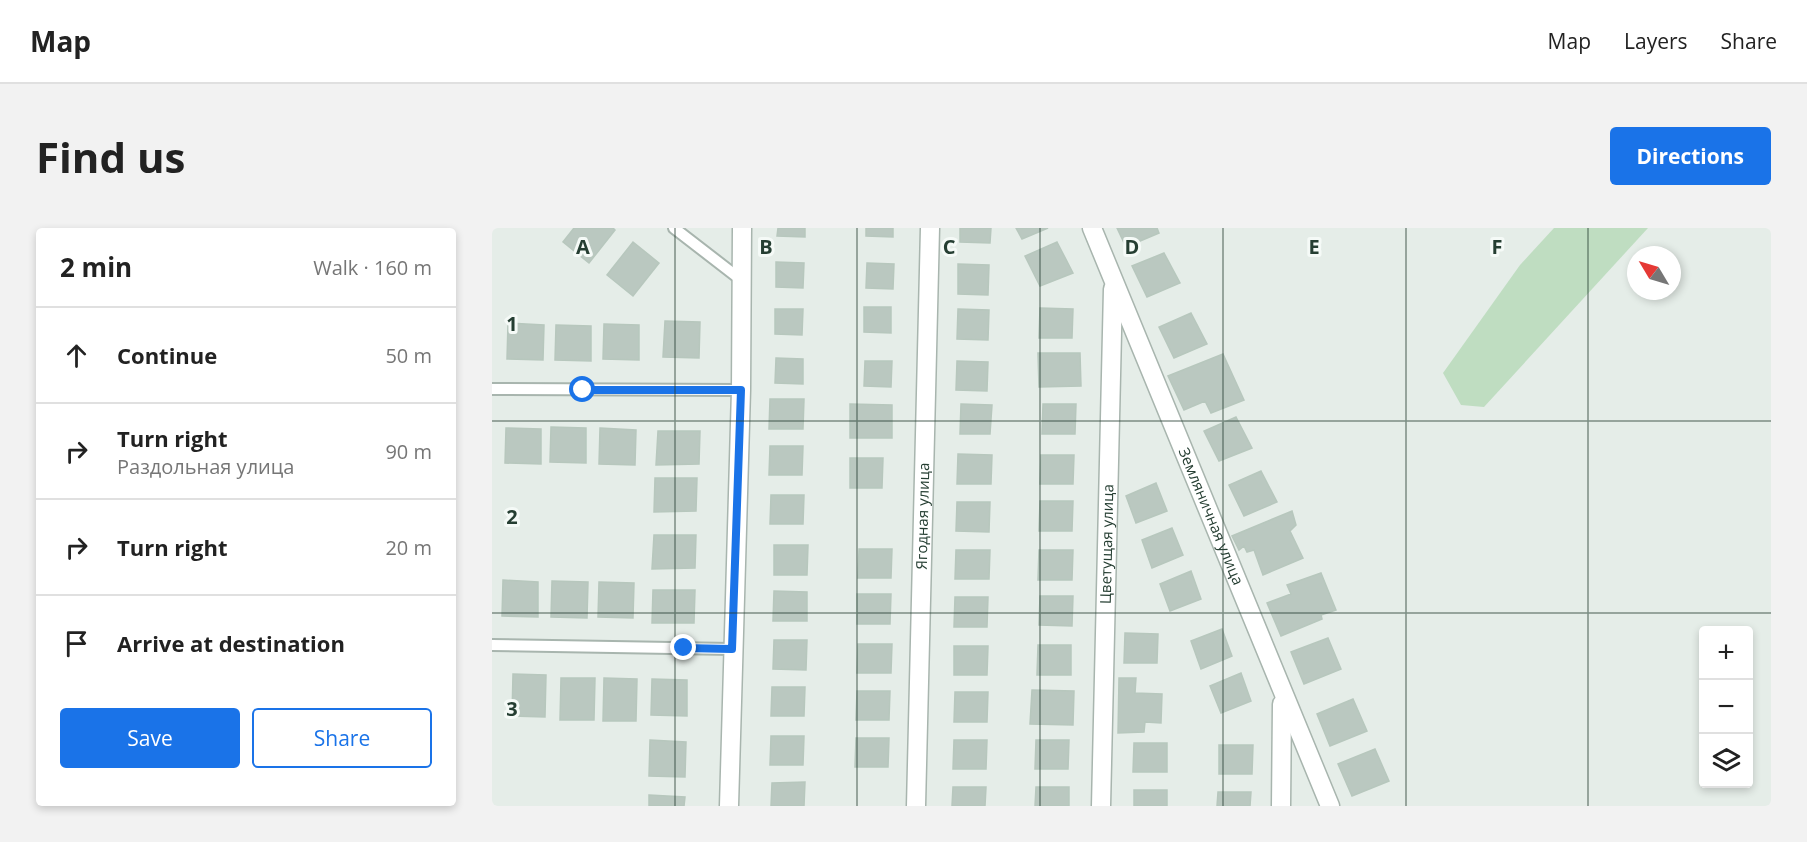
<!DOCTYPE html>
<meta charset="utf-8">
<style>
:root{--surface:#fff;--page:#f2f2f2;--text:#222;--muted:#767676;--line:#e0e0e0;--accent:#1a73e8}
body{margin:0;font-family:"Open Sans",sans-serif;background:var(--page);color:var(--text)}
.controls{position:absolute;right:18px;bottom:18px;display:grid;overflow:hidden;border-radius:6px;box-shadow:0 3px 9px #0003}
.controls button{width:54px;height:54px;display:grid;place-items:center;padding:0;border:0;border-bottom:2px solid var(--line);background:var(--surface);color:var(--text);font:30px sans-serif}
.compass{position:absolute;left:1135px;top:18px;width:54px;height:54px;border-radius:50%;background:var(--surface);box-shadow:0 3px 9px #0003;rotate:308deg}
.stop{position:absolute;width:18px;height:18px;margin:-14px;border:4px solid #1a73e8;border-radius:50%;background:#fff}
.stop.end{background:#1a73e8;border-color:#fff;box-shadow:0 2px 6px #0008}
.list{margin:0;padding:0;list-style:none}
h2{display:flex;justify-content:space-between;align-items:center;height:78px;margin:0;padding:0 24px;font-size:26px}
h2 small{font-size:20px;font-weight:400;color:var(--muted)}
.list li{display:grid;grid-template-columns:39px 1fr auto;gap:18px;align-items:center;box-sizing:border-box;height:96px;padding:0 24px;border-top:2px solid var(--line)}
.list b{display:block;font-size:22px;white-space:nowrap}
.list p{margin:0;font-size:20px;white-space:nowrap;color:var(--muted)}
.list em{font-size:20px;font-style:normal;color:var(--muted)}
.actions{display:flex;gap:12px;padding:18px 24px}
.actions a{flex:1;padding:14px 0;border:2px solid var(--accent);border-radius:6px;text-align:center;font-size:21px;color:var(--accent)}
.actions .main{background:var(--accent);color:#fff}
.icon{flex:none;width:33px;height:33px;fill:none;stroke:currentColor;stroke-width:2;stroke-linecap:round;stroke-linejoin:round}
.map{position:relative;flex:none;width:1279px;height:578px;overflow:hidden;border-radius:6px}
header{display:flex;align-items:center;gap:36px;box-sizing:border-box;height:84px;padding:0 30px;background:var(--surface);border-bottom:2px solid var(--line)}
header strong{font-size:28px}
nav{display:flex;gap:33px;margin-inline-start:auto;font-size:21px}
.intro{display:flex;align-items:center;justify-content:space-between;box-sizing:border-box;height:144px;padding:0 36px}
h1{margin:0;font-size:42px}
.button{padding:15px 27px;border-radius:6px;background:var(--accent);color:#fff;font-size:21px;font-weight:700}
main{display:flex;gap:36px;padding:0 36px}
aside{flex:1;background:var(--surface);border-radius:6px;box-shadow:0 3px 9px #0003}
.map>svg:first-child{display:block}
.green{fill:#bfddc1}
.building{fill:#bac8c0;stroke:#b7c7bd;stroke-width:1.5}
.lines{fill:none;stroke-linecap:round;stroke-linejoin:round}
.service-casing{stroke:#a8b5ae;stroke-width:14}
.minor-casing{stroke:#a8b5ae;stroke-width:21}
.service{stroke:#fff;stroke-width:10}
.minor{stroke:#fff;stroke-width:18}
.route{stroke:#1a73e8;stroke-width:8}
.grid{fill:none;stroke:#253e32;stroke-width:1.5;stroke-opacity:0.55}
.labels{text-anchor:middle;stroke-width:6;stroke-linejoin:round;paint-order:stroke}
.street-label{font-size:15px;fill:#253e32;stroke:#f5faf7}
.grid-label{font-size:20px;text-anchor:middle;font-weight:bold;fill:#253e32;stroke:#f5faf7;stroke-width:6;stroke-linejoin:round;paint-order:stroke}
</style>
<header>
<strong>Map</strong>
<nav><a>Map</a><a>Layers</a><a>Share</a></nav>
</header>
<div class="intro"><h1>Find us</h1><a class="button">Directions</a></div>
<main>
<aside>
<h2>2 min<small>Walk · 160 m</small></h2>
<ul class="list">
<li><svg class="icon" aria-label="ahead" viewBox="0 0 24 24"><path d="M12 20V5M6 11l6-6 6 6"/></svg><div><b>Continue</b></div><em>50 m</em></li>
<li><svg class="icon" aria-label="right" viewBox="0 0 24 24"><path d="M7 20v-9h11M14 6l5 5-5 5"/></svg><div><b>Turn right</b><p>Раздольная улица</p></div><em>90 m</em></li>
<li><svg class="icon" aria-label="right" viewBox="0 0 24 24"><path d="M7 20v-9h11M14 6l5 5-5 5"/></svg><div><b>Turn right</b></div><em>20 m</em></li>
<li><svg class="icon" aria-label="arrive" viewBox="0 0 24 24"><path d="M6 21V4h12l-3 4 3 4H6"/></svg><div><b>Arrive at destination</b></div></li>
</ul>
<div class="actions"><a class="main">Save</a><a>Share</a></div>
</aside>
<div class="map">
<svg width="1279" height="578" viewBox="0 0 1279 578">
<rect width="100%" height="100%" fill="#e5ede8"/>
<!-- green -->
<path class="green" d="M1062,0H1156L992,179L969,177L951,145L1028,37Z"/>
<!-- building -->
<path class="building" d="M82,0H121L123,2L97,35L71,14Z
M286,0H313V9L285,8Z
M374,0H401V9L374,8Z
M468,0H499L498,15L468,14Z
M524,0H556L530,11Z
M625,0H665L667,5L634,19Z
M141,14L167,35L141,68L115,47Z
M565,14L581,45L548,58L533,28Z
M672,25L688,55L655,69L640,38Z
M284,34L312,35L311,60L284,59Z
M375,35L402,36L401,61L374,60Z
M466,36L497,37L496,67L466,66Z
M372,79H399V105L372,104Z
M548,80L581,81L580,110H547Z
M283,81H311L310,107L283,106Z
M466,81L497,82L496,112L465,111Z
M699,85L715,116L682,130L667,99Z
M173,93L208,94L207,130L171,129Z
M16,95L52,97L51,132L15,131Z
M112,96L147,97V132L111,131Z
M64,97L99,98V133L63,132Z
M546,125H588L589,158L547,159Z
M731,126L752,172L719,185L713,173L692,182L676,148Z
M284,130L311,131V156L283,155Z
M373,133H400L399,159L372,158Z
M465,133L496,134L495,163L464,162Z
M278,171H312L311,201H277Z
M358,176L400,177V210H358Z
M469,176L500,177L498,206H468Z
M551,176H584L583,206H550Z
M744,189L760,220L727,233L712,203Z
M59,199L94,200V235L58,234Z
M14,200L49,201V236L13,235Z
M108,200L144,202L143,237L107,236Z
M166,203H208L207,236L164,237Z
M278,218H311L310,247H277Z
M466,226L500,227L499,256H465Z
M549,227H582L581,256H548Z
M358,230H391L390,260H358Z
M769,243L785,274L752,288L737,257Z
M163,250H205L204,283L162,284Z
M664,255L675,283L644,295L634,268Z
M279,267H312L311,296H278Z
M548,273H581L580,303H547Z
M465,274H498L497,304L464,303Z
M800,283L804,297L798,303L811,330L771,347L762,322L755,324L752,318L747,322L740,308Z
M680,300L691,327L660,340L650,312Z
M162,307H204L203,340L160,341Z
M282,317H316L315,347H282Z
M367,321H400L399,350H366Z
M464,322H498L497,351H463Z
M547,322H581L580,352H546Z
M699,343L709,371L678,383L668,356Z
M829,345L844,382L829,387L830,391L789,408L775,375L799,366L795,357Z
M11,352L46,354V389L10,388Z
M60,353L96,354L95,390L59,389Z
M107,354L142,355L141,390L106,389Z
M161,362H203L202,395H160Z
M282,363L315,364V393H281Z
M365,366H399L398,396H365Z
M548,368H581L580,398L547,397Z
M463,369H496L495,399H462Z
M730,401L740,428L709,441L699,413Z
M633,405L666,406L665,435H632Z
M836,410L849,441L812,456L799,424Z
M282,412H315L314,442L281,441Z
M366,416H400L399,445H365Z
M546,417H579V447H545Z
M462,418H496L495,447H462Z
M749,445L759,473L729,485L718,458Z
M21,446L54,447L53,489L20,488Z
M69,450H103L102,492H68Z
M112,450L145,451L144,493H111Z
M627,450H644L643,465L670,466L669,495L653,494L652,504L626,505Z
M160,451L195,452V488L159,487Z
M280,459H313L312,488H279Z
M540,462L582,463L581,497L538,496Z
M365,463H398L397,492H364Z
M463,464H496L495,494H462Z
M861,471L875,503L838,518L825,486Z
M279,508H312L311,537H278Z
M364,510H397L396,539H363Z
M158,512L194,514L193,549L157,548Z
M462,512H495L494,541H461Z
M544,512H577L576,541H543Z
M642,515H675V544H641Z
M727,517H761L760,546H727Z
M883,521L897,553L860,568L846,536Z
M313,554L312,578H279L280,555Z
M461,559H494L493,578H460Z
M544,559H577V578H543Z
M642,562H675V578H642Z
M726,564H759L758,578H725Z
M157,567L193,569L192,578H157Z"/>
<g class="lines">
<defs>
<path id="service" d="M182,0L248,51
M0,161L249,162
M0,417L240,421"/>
<g id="minor">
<path id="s1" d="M600,0L838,578"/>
<path d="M237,578L249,162L250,0"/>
<path id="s2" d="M424,578L438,0"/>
<path id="s3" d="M609,578L621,61"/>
<path d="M789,578L790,476"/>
</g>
</defs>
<!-- service casing -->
<use href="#service" class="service-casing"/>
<!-- minor casing -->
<use href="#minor" class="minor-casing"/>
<!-- service -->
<use href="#service" class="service"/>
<!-- minor -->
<use href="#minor" class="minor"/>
</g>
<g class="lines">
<!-- route -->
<path class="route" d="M91,162H249L240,421L192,420"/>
</g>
<!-- grid -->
<path class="grid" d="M183,0V578M365,0V578M548,0V578M731,0V578M914,0V578M1096,0V578M0,193H1279M0,385H1279"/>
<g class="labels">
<!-- street labels -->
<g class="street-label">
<text dy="5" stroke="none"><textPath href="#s2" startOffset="290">Ягодная улица</textPath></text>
<text dy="5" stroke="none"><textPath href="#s1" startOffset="312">Земляничная улица</textPath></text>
<text dy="5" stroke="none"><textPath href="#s3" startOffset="262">Цветущая улица</textPath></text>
</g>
</g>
<g class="grid-label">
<text x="91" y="26">A</text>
<text x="274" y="26">B</text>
<text x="457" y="26">C</text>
<text x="640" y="26">D</text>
<text x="822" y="26">E</text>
<text x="1005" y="26">F</text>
<text x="20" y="103">1</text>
<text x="20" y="296">2</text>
<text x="20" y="488">3</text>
</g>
</svg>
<div class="controls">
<button>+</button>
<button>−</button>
<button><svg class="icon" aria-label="layers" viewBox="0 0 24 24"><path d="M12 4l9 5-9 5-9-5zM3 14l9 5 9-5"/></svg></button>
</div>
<svg class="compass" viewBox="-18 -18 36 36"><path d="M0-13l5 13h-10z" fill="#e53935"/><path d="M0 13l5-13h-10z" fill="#767676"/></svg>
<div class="stop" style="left:91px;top:162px"></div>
<div class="stop end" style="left:192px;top:420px"></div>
</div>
</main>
